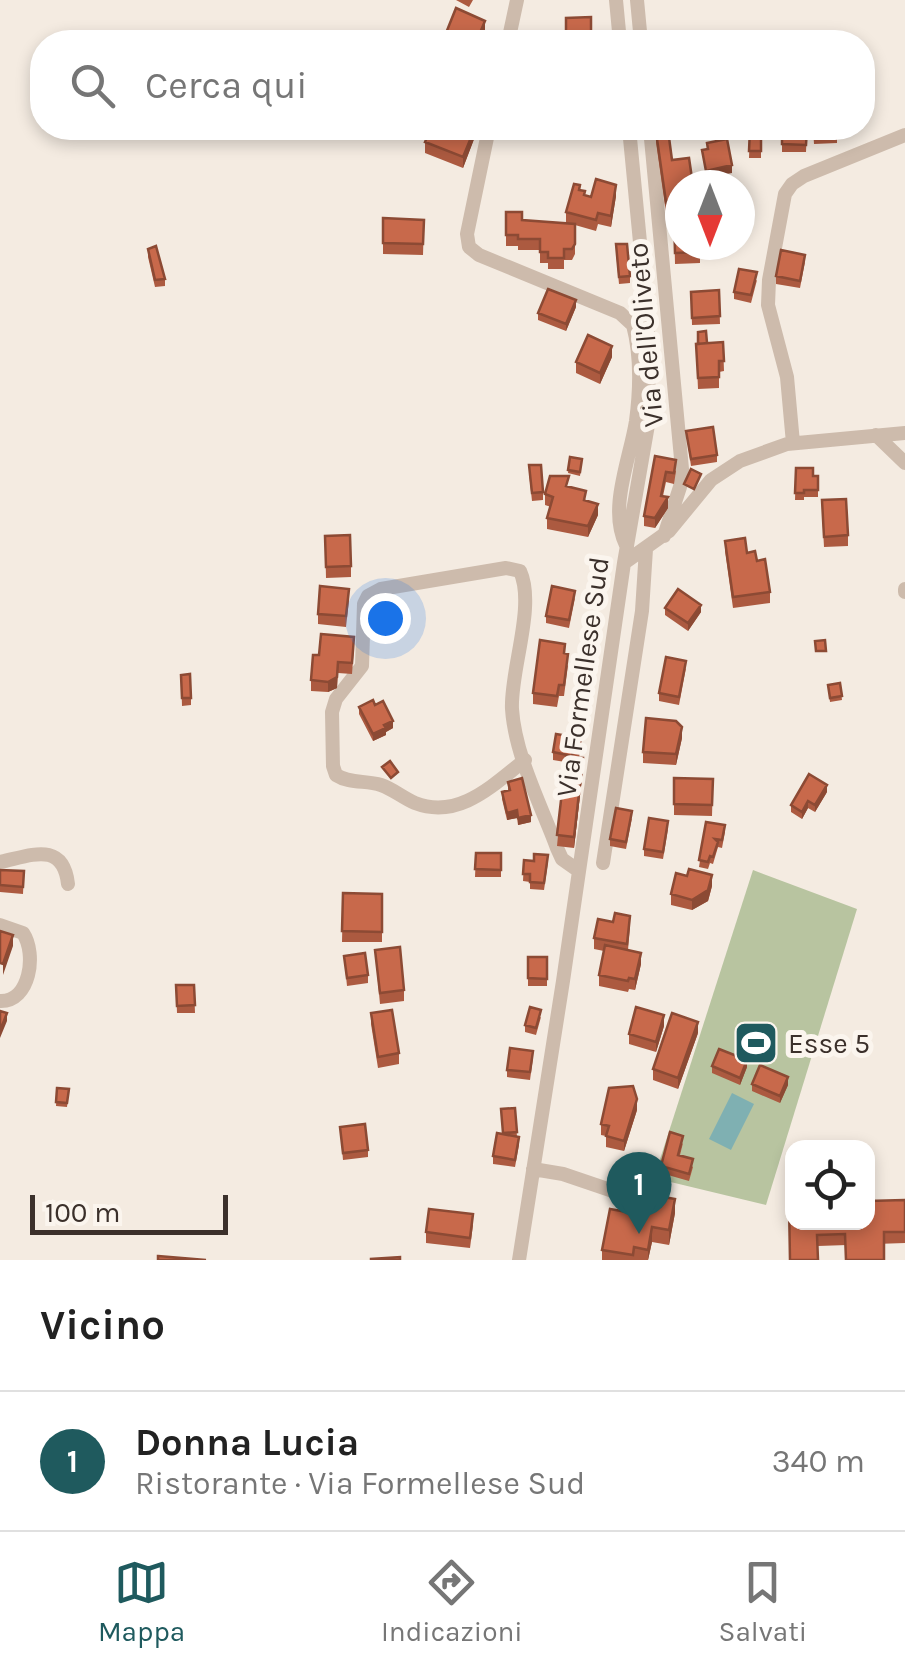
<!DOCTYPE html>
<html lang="it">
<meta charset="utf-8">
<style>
:root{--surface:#fff;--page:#f2f2f2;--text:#222;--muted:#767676;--line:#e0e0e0;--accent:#1f5a5e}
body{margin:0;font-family:Karla,sans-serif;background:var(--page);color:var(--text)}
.controls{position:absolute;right:30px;bottom:30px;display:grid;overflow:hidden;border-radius:20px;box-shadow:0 5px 15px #0003}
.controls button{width:90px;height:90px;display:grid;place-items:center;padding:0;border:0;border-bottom:2px solid var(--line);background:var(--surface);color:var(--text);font:50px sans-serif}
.compass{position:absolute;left:665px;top:170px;width:90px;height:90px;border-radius:50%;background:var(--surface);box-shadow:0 5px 15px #0003;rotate:180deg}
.scale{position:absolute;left:30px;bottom:25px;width:198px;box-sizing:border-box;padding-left:10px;border:5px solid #3b302b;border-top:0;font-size:28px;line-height:35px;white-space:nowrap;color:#3b302b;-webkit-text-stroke:8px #fbf5ee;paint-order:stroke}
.you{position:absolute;left:385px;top:618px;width:35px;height:35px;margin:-25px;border:8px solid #fff;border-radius:50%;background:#1a73e8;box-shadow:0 0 0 15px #1a73e833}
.badge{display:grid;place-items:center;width:65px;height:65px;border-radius:50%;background:var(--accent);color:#fff;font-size:32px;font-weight:700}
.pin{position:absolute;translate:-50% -82px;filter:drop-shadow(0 2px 5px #0008)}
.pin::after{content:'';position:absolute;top:52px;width:35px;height:30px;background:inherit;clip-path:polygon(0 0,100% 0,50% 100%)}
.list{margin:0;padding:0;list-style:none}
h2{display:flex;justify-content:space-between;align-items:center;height:130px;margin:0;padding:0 40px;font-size:42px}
h2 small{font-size:32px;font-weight:400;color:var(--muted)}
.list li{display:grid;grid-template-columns:65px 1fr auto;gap:30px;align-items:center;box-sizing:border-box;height:140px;padding:0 40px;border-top:2px solid var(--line)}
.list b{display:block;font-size:38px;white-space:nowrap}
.list p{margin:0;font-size:32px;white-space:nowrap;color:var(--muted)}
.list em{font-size:32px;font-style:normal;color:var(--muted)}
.icon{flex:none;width:55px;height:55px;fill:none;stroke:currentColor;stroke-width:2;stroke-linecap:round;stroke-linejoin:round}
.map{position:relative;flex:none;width:905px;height:1260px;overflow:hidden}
.search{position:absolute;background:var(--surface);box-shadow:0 5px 15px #0003;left:30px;right:30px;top:30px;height:110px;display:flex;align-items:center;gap:25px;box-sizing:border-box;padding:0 35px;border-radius:40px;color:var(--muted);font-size:38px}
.sheet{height:270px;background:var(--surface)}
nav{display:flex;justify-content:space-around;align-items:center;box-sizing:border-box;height:140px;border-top:2px solid var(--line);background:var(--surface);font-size:28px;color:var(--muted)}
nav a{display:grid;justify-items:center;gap:5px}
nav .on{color:var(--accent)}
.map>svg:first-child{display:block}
.green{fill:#b8c4a0}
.water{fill:#7fb0b2}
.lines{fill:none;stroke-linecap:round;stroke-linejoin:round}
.minor{stroke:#cdbbac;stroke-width:14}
.wall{fill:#ac5a40}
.shaded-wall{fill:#8c4a34}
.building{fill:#c8694b;stroke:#8c4a34;stroke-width:2.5}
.labels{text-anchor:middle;stroke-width:10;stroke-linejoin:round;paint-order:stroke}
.street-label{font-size:28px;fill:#3b302b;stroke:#fbf5ee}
.poi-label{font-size:28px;fill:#3b302b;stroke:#fbf5ee;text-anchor:start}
</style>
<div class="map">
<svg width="905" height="1260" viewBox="0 0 905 1260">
<rect width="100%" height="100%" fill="#f4ebe1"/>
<!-- green -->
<path class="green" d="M753,870L857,909L766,1205L654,1178Z"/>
<!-- water -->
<path class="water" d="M732,1093L754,1104L731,1150L709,1139Z"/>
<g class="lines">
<!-- minor -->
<path class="minor" d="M616,0L620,42
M637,0L641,42
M508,42L517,0
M489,128L467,234L469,247L479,255L620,313L633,325C641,355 640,391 636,421C630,459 608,509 626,545
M650,128L682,469L680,487L664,536
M876,435L905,463
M793,443L787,377L768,305L769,280L785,194L792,184L804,176L905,135
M624,563L669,531L711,480L740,461L787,444L905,433
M905,589V592
M525,760C493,785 459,820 415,803C403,798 393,789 381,785C366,780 350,784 336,775L333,766L332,712L336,699L362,666L364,604L368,596L381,589L506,568L520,571C536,606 510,671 512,709C515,755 541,805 557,848L562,859L579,871
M0,862C30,856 63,840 68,884
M603,863L642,611L646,549
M0,925L23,933C37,954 30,1002 0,1001
M533,1169L563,1174L619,1193L633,1192L663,1180
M519,1260L563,981L624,563L649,419L648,325L629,128"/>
</g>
<!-- wall -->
<path class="wall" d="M456,0H473L469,7Z
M591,17V40L566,42Z
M485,31L480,42H446V33Z
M354,128H387V138H354Z
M478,128L463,168L425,153V142Z
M717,128H748V135L718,138Z
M750,128H761V158H749Z
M782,128H807L806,152H782Z
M813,128H837V143L814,144Z
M656,132L672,160L666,213L656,142Z
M580,190L585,195L591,197L616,196L611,227L598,224L596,231L575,225V254L572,260H564V269H548V263H540V250H518V246H506V212L522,220L566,223V212Z
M674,215L700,245V263L675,264Z
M383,218L424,220L423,255L383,254Z
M148,249L165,279V286L155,287L148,257Z
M616,252L630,276V283L619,284Z
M805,262L800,288L776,284V276Z
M757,280L751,303L734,299V292Z
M719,290L720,324L692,325L691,292Z
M576,307L566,331L538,320V313Z
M723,342L724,371L719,372V388L698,389L696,344Z
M612,357L600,384L576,373V362Z
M686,431L717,455V462L691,466Z
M655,456L676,471L674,484L666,482L663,496L668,508L655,528L644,526V516Z
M570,457L582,459L580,476L568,473Z
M796,468L813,476H818V497H804V500H795Z
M529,473L543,492V500L532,501Z
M569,487L586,500L598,515L588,537L547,529V518L551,507L545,505V494Z
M822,511L848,535V546L824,547Z
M325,536L351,566V577L326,578Z
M725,541L747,553L757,561L770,592V603L733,608L725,551Z
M575,598L569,628L546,623V616Z
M349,600L346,627L318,624V614Z
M665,608L701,612L688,631L665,615Z
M354,647L352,674L338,673L337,688L328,692L311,691V680L319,655Z
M568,665L564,696H559L557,707L533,704V693Z
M686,668L679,705L659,701V693Z
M181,675L191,698V705L182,706Z
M840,683L842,700L830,702L828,685Z
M375,705L393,728L386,732V735L373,741L359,714V707Z
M682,738L676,765L643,763V752Z
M581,746L579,758L573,756V758L583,769L574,848L557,846L565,762L553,760V752Z
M674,778L713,779L712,816L674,815Z
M508,782L531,822L518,825L517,818L507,820L502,799V792L508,790Z
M827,792L815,812L808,808L802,819L791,812V805Z
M632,818L626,849L610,846V839Z
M706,822L725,832L722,848L718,847L713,864L710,863L708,869L699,867Z
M668,829L663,859L644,856V849Z
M476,853H501V877H475Z
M524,860L548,862L544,890L530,889V882L523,881Z
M0,870L24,871L23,894L0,892Z
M712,886L708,901L692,910L671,905V894Z
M343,893L382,894V942H342Z
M630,927L628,950L641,964L635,990L629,989L628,992L599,986V975L604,951L594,949V938Z
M375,950L404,990V1001L380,1004Z
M344,956L368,975V983L347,986Z
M528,957H547V986H528Z
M176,985H194L195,1013H177Z
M371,1013L399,1053V1064L378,1068L371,1024Z
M541,1017L536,1035L525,1032V1025Z
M664,1026L656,1052L629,1044V1034Z
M698,1033L678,1089L653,1080V1069Z
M533,1058L530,1080L507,1077V1070Z
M712,1066L747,1067L740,1085L712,1073Z
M752,1084L788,1085L780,1103L752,1091Z
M57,1088L69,1089L67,1107L56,1106Z
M515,1108L517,1137L519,1145L515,1167L493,1164V1156L503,1134L501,1109Z
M637,1110L624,1151L606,1147V1136L601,1135V1124Z
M340,1127L368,1150V1157L343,1160Z
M683,1143L680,1155L693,1167L689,1181L661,1173V1166Z
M905,1200V1243L818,1246L789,1203Z
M627,1212L675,1213L669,1245L652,1242L648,1260H602V1250Z
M473,1225L470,1248L426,1243V1232Z"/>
<!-- shaded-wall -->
<path class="shaded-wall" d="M485,21V31L480,42H476Z
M475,128H478V129L463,168V157Z
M732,165V173L706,178V171Z
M616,185V196L611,227V216Z
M680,195V206L666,213V202Z
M576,300V307L566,331V324Z
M612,346V357L600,384V373Z
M668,497V508L655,528V518Z
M598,504V515L588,537V526Z
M701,605V612L688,631V623Z
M338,662L337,688L328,692V682Z
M393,721V728L386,732V735L373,741V734Z
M682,727V738L676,765V754Z
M583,758V769L574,848V837Z
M827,785V792L815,812V805Z
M808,801V808L802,819V812Z
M517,810V818L507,820V813Z
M531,815V822L518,825V818Z
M712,875V886L708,901L692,910V900Z
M13,935V946L3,975V964Z
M641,953V964L635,990V979Z
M7,1013V1021L0,1038V1031Z
M664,1015V1026L656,1052V1042Z
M698,1022V1033L678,1089V1078Z
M747,1060V1067L740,1085V1078Z
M788,1077V1085L780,1103V1096Z
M637,1099V1110L624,1151V1141Z
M675,1199V1213L669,1245V1230Z
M652,1227V1242L648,1260V1250Z"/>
<!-- building -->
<path class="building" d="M456,8L485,21L476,42H468L446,33Z
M591,17V33H584V42H566V18Z
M431,128H475L463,157L425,142Z
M717,128H748L718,131Z
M750,128H761V151H749Z
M782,128H807L806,145L782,144Z
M813,128H837V136L814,137Z
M668,130L672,160L689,158L693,185H680V195L666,202L656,132Z
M727,139L732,165L706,171L702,150L708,149L707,143Z
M596,179L616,185L611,216L598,213L596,220L566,212L574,184L580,185L579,190L585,191L584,195L591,197Z
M728,180L730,185H716Z
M506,212H522V220L575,224V244L572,249H564V258H548V252H540V239H518V235H506Z
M674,215H680V245H700V252L675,253Z
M383,218L424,220L423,244L383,243Z
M616,244H627L630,276L619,277Z
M156,246L165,279L155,280L148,249Z
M781,250L805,255L800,281L776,276Z
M739,269L757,272L751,295L734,292Z
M548,289L576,300L566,324L538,313Z
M719,290L720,316L692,318L691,292Z
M706,331L707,343L698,344V332Z
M588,335L612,346L600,373L576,362Z
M723,342L724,361H719V377L698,378L696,344Z
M713,427L717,455L691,459L686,431Z
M655,456L676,460L674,473L666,472L661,496L668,497L655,518L644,516Z
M570,457L582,459L580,472L568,470Z
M529,465H541L543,492L532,493Z
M796,468H813V476H818V490H804V493H795Z
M691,469L701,474L694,489L684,484Z
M550,476H569L566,486L586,491L584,500L598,504L588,526L547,518L553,497L545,494Z
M846,499L848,535L824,537L822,500Z
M350,535L351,566L326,567L325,536Z
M745,538L747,553L755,551L757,561L765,559L770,592L733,597L725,541Z
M320,586L349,589L346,616L318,614Z
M552,586L575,591L569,620L546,616Z
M678,589L701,605L688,623L665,608Z
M321,634L354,637L352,663L338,662L337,677L328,682L311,680L313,655H319Z
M540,640L565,644L564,653L568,654L564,685H559L557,696L533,693Z
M825,640L826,651H816L815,641Z
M666,657L686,661L679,697L659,693Z
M190,674L191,698H182L181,675Z
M840,683L842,696L830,698L828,685Z
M373,700L375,705L383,701L393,721L384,725L386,728L373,734L359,707Z
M646,718L676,721L682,727L676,754L643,752Z
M556,734L581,738L579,750L573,749L572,756L553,752Z
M566,757L583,758L574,837L557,835Z
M390,761L398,772L391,778L382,767Z
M809,774L827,785L815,805L808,801L802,812L791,805Z
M522,778L531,815L518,818L517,810L507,813L502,792L510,790L508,782Z
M674,778L713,779L712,805L674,804Z
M616,808L632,811L626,842L610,839Z
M649,818L668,821L663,852L644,849Z
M706,822L725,825L722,840L715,839L718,842L713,857L710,856L708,862L699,860Z
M476,853H501V870L475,869Z
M534,854L548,855L544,883L530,882V874H523L524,860L534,861Z
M689,869L712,875L708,890L692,900L671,894L676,873L687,876Z
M0,870L24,871L23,887L0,885Z
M343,893L382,894V932L342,931Z
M615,913L630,916L627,944L594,938L598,919L613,922Z
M0,931L13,935L3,964L0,963Z
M605,945L641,953L635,979L629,978L628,981L599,975Z
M400,947L404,990L380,993L375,950Z
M365,953L368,975L347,978L344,956Z
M528,957H547V979L528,978Z
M176,985H194L195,1005L177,1006Z
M530,1007L541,1010L536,1028L525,1025Z
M636,1007L664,1015L656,1042L629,1034Z
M392,1010L399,1053L378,1057L371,1013Z
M0,1011L7,1013L0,1031Z
M672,1013L698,1022L678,1078L653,1069Z
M510,1048L533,1051L530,1072L507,1070Z
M719,1049L747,1060L740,1078L712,1066Z
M760,1065L788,1077L780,1096L752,1084Z
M633,1086L637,1099L624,1141L606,1136L609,1126L601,1124L609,1088Z
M57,1088L69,1089L67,1103L56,1102Z
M515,1108L517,1132L503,1133L501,1109Z
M365,1124L368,1150L343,1153L340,1127Z
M670,1132L683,1136L678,1155L693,1159L689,1174L661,1166Z
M497,1133L519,1137L515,1160L493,1156Z
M631,1191L675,1199L669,1230L652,1227L648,1250L634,1247L633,1255L602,1250L610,1209L627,1212Z
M905,1200V1232H884V1260H846L845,1234L817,1235L818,1260H790L789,1203H792V1222H868V1201Z
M429,1209L473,1214L470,1238L426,1232Z
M158,1256L206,1260H158Z
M400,1257V1260H371V1259Z"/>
<!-- icons -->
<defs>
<symbol id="stadium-square" viewBox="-11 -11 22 22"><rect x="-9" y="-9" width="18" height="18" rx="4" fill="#1f5a5e" stroke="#fbf5ee"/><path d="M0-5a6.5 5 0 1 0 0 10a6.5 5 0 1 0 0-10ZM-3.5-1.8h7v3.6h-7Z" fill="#fff"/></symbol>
</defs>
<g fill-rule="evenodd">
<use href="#stadium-square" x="731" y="1018" width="50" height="50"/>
</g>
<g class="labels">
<!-- street labels -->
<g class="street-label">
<text transform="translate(645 335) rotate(-95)" y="10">Via dell'Oliveto</text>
<text transform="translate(582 677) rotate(-82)" y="10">Via Formellese Sud</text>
</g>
<!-- poi labels -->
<g class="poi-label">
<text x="788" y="1053">Esse 5</text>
</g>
</g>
</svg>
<div class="controls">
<button><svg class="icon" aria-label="locate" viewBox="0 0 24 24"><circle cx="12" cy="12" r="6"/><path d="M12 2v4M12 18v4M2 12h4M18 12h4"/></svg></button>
</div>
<svg class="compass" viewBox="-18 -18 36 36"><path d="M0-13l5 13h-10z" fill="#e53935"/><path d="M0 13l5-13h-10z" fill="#767676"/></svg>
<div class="scale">100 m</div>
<div class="you"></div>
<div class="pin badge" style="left:639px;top:1234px">1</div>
<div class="search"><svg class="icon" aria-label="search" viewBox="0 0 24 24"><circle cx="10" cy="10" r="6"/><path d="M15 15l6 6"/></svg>Cerca qui</div>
</div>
<section class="sheet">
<h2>Vicino<small></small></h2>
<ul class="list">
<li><span class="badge">1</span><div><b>Donna Lucia</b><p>Ristorante · Via Formellese Sud</p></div><em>340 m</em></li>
</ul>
</section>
<nav>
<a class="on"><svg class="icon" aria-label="map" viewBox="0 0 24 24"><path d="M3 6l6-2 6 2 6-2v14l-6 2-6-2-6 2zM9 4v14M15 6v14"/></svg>Mappa</a>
<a><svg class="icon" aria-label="directions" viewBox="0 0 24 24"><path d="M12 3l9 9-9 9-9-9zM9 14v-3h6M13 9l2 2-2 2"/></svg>Indicazioni</a>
<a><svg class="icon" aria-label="saved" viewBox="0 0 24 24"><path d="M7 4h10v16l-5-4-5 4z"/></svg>Salvati</a>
</nav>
